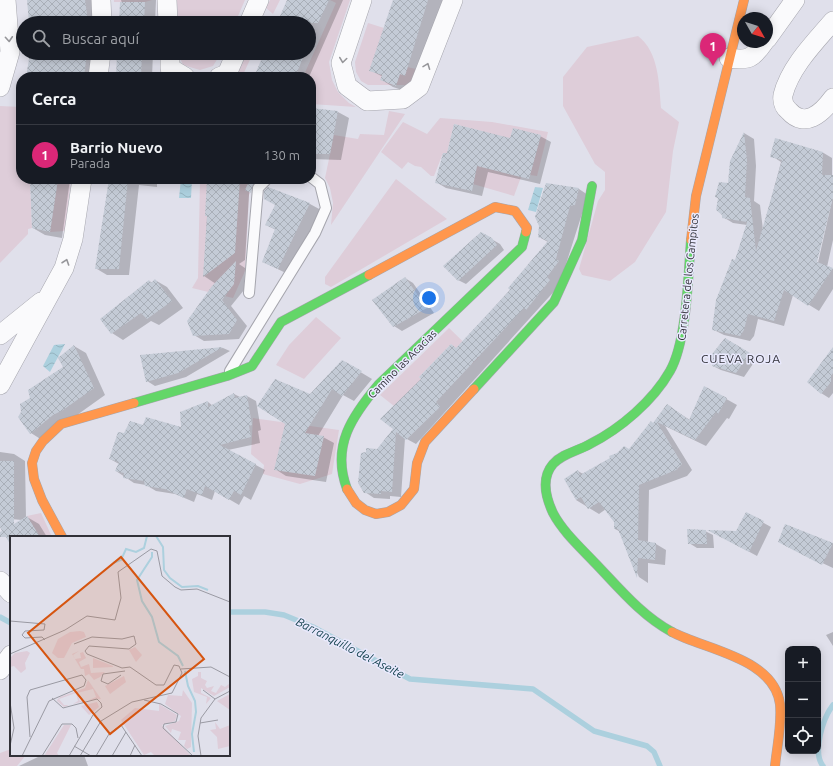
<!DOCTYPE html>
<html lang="es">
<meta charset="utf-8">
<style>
:root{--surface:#171b24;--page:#20242c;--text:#f1f3f6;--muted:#9ea1a6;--line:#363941;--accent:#db2777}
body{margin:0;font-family:Ubuntu,sans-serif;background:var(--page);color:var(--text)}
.controls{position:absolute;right:12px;bottom:12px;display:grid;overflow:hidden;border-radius:8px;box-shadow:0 2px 10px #0003}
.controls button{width:36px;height:36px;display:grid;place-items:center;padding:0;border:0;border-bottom:1px solid var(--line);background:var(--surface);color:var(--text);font:20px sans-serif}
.compass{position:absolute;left:737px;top:12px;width:36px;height:36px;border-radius:50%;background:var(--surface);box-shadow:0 2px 10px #0003;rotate:129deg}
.you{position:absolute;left:429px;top:298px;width:14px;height:14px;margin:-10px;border:3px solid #fff;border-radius:50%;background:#1a73e8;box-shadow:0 0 0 6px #1a73e833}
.badge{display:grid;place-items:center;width:26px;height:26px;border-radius:50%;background:var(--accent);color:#fff;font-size:13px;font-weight:700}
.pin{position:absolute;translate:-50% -33px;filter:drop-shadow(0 1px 2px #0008)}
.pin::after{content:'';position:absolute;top:21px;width:14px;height:12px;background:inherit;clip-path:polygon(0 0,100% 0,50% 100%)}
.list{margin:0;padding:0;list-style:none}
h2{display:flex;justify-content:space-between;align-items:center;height:52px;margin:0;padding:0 16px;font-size:17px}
h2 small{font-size:13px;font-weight:400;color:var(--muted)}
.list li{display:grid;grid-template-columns:26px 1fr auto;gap:12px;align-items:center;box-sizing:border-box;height:60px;padding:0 16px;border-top:1px solid var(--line)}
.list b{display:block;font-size:15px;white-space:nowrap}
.list p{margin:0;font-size:13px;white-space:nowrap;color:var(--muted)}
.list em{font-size:13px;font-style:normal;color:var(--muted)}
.icon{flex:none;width:22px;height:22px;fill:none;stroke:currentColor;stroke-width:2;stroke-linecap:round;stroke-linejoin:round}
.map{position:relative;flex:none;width:833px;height:766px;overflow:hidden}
.search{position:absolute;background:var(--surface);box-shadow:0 2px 10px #0003;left:16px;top:16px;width:300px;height:44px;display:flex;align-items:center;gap:10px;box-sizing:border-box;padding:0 14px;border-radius:22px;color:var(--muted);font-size:15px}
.panel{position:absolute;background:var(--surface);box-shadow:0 2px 10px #0003;left:16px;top:72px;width:300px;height:112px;border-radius:16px}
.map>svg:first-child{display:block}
.green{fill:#decdd9}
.water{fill:url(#water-waves)}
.shadow{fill:#0003}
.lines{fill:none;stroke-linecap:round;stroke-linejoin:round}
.stream{stroke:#acd0de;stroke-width:5.5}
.building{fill:url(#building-cross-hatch)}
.lane-casing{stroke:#a5a5ad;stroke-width:12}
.street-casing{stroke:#a5a5ad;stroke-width:20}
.fast-casing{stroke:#a5a5ad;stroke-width:10}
.slow-casing{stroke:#a5a5ad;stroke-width:10}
.lane{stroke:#fafafc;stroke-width:10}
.street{stroke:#fafafc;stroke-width:19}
.fast{stroke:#63d668;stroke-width:9}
.slow{stroke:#ff974d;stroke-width:9}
.oneway{stroke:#96969a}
.labels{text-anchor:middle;stroke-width:3;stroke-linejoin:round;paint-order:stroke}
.street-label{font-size:11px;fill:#313138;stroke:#e9e9fd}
.neighbourhood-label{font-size:12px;letter-spacing:1px;fill:#313138;stroke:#e9e9fd}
.water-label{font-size:12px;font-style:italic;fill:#0f3e4a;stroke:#e9e9fd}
.inset-river{fill:none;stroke:#acd0de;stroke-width:2}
.inset-road{fill:none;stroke:#9a9aa3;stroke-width:1}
.view{fill:#d65510;fill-opacity:0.15;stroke:#d65510;stroke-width:2}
.inset-edge{fill:none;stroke:#313138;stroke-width:2}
</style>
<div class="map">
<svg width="833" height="766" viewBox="0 0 833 766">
<defs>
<pattern id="water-waves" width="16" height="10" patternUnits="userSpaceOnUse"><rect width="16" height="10" fill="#acd0de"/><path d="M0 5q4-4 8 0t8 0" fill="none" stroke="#94b3bf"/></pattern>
<pattern id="building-cross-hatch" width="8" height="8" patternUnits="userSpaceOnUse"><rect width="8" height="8" fill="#c4cbd6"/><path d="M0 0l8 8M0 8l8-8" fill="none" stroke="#a9afb8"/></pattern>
</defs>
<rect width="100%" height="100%" fill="#e0e0eb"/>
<!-- green -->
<path class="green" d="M114,0H152L145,2H114Z
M177,0H245L235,23H178Z
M270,0H280L273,14L266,8Z
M330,0H350L329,62L332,80L338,92L349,103L356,107L311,104V77H303L336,3Z
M368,23L384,28L407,67L416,69L412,80L406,85H368L361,81L356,72L355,62Z
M638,36C659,52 659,84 661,108L679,122L673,151L666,212L635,262L610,281L582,275L579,269L598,201L605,190V172L595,164L563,106V77L587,47Z
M178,53H221L213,66L200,70L183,65Z
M247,53H253L242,77H236Z
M0,106L21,107V179H30L32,228L28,229V234L0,263Z
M389,111L405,114L331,225L333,203L330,188L325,178L334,135L358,139L360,134L384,135Z
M440,118L492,122L548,132L537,176L530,175L541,135L513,129L500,172L521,177L514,196L473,184L485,132L454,124L447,153H443L434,176H431L421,167L415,166L408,162L402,169L381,152L403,122L427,134Z
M58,179H71L65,231L50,232Z
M200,179H257L249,195L245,271L233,298L192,288L198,278Z
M396,179L447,219L331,287L325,284V277Z
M316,317L341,338L304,379L276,365L289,345Z
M449,328L479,357L472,364L451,344L419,377L427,385L394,406L380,395Z
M253,418L339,430L332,474L300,484L263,474L264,465L251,454Z
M41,513L52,537H40L27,516Z
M11,749V755H26L17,766H0V753Z"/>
<!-- water -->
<path class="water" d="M181,179H192L191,198H179Z
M535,187L543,188L536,212L528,210Z
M65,344L50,372L43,366L54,345Z"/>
<!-- shadow -->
<path class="shadow" d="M28,0H96L99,23H30Z
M121,0H156L155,23H128Z
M288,0H343L309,77H255L266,53H309V23H278Z
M394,0H443L408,92L393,87L382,80L383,77L370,70Z
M33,53H88L99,59L96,77H35Z
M118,53H153L152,77H117Z
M311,109L338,112L349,118L341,160L311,159Z
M744,133L754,139L756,166L754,201L760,205L763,230L781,162L772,156L822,152L832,158V176H833V187L815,267H817L833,196V240L827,267L833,269V289L819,311L793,295L784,326L758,319L754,336L750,341L724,335L714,330L747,225L733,223L723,217L719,199L716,197L729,184L731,162Z
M540,136L551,142L540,184L488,172L482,196L446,188L436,182L510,139Z
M31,179H70L62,238L45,235L33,228Z
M114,179H157V187L139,185L129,275H107L97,269Z
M209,179H250L245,260L239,264L245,268L244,290L231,306L247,326L239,339L204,341L194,335L216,284L204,276Z
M268,189L310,204L321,210L290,275L263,262L276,230L266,225L276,205Z
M579,189L588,195L559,286L416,444L405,438L401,497L390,496V499L374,498L365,492L377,450L394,429L422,379L457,348L511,289L548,242L539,237Z
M481,233L500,244L504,250L466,284L458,280Z
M405,278L413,283L434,313L402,331L394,326Z
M155,280L167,287L183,308L159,325L151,321L123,340L112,333L149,281L153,283Z
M725,340L757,358L744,377L721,370L713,366Z
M74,346L86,353L105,395L42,440L31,433L32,399L65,367Z
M223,348L230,351L186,377L155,386L147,381L141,356Z
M833,349V393L829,398L821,393Z
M342,361L372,379L354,401L343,395L318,436L323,437L334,443L326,482L286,476L275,469L310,395Z
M705,387L737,405L729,419L727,418L706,446L665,426L692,470L687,476L649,490L648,542L656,544L666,550L665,565L648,563V583L639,577L619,531L615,529V521L606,509L599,514L576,500L578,471L583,474L629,451L654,424L668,406L690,420Z
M234,394L240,397L247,396L256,401L261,430L258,431L260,443L228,450L265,470L251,500L244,496L239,505L215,491L212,500L197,494L194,502L175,494L156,491L146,485L134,483L116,471L119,464L110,459L125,434L143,426L182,429L208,402L213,406Z
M0,452L14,454L25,461L26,518L27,517L39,524L47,537H11V544L6,535L22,520L0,518Z
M746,513L771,527L757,556L711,531L737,532Z
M786,525L833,544V568L786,546Z
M705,531L713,535L714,548H697L689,543Z
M833,632V646L826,635Z
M37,755H84L88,766H19L38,757Z"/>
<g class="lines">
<!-- stream -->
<path class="stream" d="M229,612H265L284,615L313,627L410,679L533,689L594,731L647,746L654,752L660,766
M0,617L11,623
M823,766C812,752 823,718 833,705"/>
</g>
<!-- building -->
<path class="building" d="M27,0H85L88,21L71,23H29Z
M287,0H329L318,23H277Z
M393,0H428L405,76L400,74L396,86L380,80L382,75L369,71Z
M120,2H145L144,23H119Z
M30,53H87L84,77H26Z
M117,53H142L141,77H116Z
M264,53H305L295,77H254Z
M311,108L338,111L330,154H311Z
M454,124L510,138L513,128L541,135L529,179L477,166L472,191L435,183L443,153H447Z
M744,132L747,160L745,197L750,198L756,251L782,160L770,157L775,138L823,152L822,175H833V197L817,262L833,268L808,306L784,290L774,321L748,314L744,330L740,336L712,330L716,300L732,259L735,260L747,222L722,218V215L716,210L718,198L715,197L719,182L728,183L730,161Z
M30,179H58L50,232L32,228Z
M109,179H128L119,269H95Z
M207,179H240L235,253L203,277L207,216H205Z
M249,181L254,182L251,193L245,190Z
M546,183L579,188L575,205L570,206L556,259L559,261L547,277L550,280L526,310L524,308L436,402L440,407L406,440L396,432L392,492L381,491V494L364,493L358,483L361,453L366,452V448L377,449L393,429L380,419L421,379L419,377L451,344L456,348L510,290L508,288L548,241L538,237L539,226L535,217Z
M268,187L310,203L278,269L262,262L275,229L265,225L275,205L264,199V191Z
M481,232L492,238L497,245L458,281L443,266Z
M236,261L234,284L222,300L237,320L229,334L193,336L187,321L212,286Z
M405,277L427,308L393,327L372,300Z
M155,279L172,301L147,319L141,313L111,334L100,319L149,280L151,283Z
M725,338L750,353L736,373L712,366V354Z
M74,345L94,388L63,410L53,415L30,434L18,417L21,412L20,404L30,398L28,390L63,367L58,358Z
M223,347L178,373L146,382L140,355Z
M833,347V373L831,376V382L821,394L807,382Z
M342,360L362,371L342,396L332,389L305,433L324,436L315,476L274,470L285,424L257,406L275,379L310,394Z
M704,386L727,398L718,414L716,412L695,440L657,422L682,464L676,470L639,485L638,540L656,543L655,560L638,558L637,578L618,529H614V522L599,502L588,509L581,497L576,500L564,479L578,470L580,475L610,458L609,456L617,453L624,446L629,449L651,421L653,423L667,404L689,420Z
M234,393L235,398L247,395L252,425L249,426L251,437L220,445L256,464L241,495L234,491L229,500L205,486L202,495L187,489L184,498L165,489L145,486L144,481L123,478L124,473L115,471L119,462L109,459L118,432L124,433L130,421L143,425L146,417L181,427L180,412L208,401V407Z
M0,461H14V524L27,516L40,537H11V546L6,537H0V532L2,531L0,527Z
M746,512L764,521L749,552L707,530L736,531Z
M785,524L833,543L822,565L778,542Z
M687,529L706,530L707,544H688Z"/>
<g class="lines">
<defs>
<path id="lane" d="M249,293L258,188L267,179
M230,371L315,233L326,208L320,184L311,177"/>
<path id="street" d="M101,0L102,23
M167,0L168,23
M362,0L341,63L347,86L367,101L403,99L419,87L453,0
M833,21C815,42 790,67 783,95C782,101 784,107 789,111C805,129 822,113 833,98
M249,23L259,0
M767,39L795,0
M170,53V68L185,77
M729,58C749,61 753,58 764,42
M98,77L101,53
M219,77L227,74L236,53
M0,87L10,52L6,0
M0,335L41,302
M0,385L64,268L73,239L82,179
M0,581L11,593
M0,670L11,655"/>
<path id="fast" d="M474,389L554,302L582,240L592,186
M134,403L227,376L252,366L281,322L369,275
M347,489C331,446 352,416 379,384L522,247L526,232
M672,632C642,616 619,588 596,564C581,548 563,532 553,513C546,498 541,478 553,464C563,453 578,451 590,444C620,429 653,401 670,371C687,341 688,276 691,240"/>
<path id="slow" d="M691,240L696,196L744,0
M369,275L495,207L515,211L527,228L526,232
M347,489L356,503L365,510L376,514L388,512L401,505L414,489L417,463L425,442L474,389
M62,537L42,500L34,479L32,463L36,451L43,441L61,424L134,403
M672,632C706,650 774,658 780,704C782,725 777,746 775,766"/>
</defs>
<!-- lane casing -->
<use href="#lane" class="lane-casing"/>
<!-- street casing -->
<use href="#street" class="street-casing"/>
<!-- fast casing -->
<use href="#fast" class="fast-casing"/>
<!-- slow casing -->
<use href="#slow" class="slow-casing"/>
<!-- lane -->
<use href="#lane" class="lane"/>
<!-- street -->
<use href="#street" class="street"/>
<!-- fast -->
<use href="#fast" class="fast"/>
<!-- slow -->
<use href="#slow" class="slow"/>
</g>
<!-- one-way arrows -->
<defs><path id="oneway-chevron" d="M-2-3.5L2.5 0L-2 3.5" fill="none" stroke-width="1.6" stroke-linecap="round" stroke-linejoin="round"/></defs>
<g class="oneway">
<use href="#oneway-chevron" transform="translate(9 39) rotate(86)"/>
<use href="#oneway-chevron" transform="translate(343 60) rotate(98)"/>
<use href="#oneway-chevron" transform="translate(427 66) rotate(-69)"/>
<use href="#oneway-chevron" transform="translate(66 262) rotate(-71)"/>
</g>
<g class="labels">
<!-- street labels -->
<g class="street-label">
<text transform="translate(688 277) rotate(-84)" y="4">Carretera de los Campitos</text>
<text transform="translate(402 364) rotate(-45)" y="4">Camino las Acacias</text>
</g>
<!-- neighbourhood labels -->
<g class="neighbourhood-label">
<text x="741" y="363">CUEVA ROJA</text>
</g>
<!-- water labels -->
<g class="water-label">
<text transform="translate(350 648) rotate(27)" y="4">Barranquillo del Aseite</text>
</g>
</g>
<!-- overview -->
<g transform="translate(10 536)">
<rect width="220" height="220" fill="#e0e0eb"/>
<path d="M70,95L74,96L76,101L62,107L54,122H48L42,117L48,103L60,96ZM125,111L132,119L126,126L119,114ZM17,115L20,117L15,127L16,133L11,137L4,130L0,131V122L5,117ZM69,115L63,119L65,123L71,122L70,117L73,116L76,122L69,126L71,131L79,128L81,137L95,136L90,141L84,144L79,138L75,140L74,133H71L62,118ZM83,122L103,130V131L83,132ZM188,136H191V142L197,145L195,149L197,152L204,150L201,155L206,157L211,149L215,151L219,148L220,151L204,160L191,152V157L201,162L196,168L197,161L184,156L182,143L188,140ZM114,140L116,146L100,158L95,150ZM78,144L91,163L79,164L86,161L83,153L67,157L70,165H75L63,168L68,165L66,157L49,163L54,169H59L54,171L47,165V164L50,161L75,152ZM173,154L182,167L181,211L177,213L174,210L176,204H168L171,196L162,193L161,197L155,190L169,185L171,180L155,168L158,159L172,160ZM220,158V174L207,165ZM87,166L89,171L79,179L71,170ZM149,168L167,179L165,185L152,189L181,220H145L141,216L134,219L111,184L125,172L149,175ZM205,186L210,193L220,189V210L208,213L207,201L200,194L206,193ZM54,189H61L47,217L49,220H34Z" fill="#decdd9"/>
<path class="inset-river" d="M146,0L153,11L154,34L160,42L172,51L188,50L198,54M142,16V21L127,44L132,65L142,81L149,106L168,120L173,130M103,27L111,24L116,13L126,16L134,12L137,0M175,135L178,150L185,165L186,176L182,198L184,216"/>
<path class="inset-road" d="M0,85L35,88L34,94L15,95L12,99L15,102L32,101L35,104M64,108L82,101L112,103L124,100L126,108L119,113L79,110L75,115L77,118L112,132L120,131L146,149H154L164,129L169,130L172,137L162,157L122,166L91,185L70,220M0,118L55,94L77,80L105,84L111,62L108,36L141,13L147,15L152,40L165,51L171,54L187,53L220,66M171,133L201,131L220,141M111,139L98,148L91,145L93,138L115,135M193,154L205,163M42,162L53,172L87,163L91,167L92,171L83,179L59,220M134,164L151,168L168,178L166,186L154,188L153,192L183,220M0,166L4,192L0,210M190,187L208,184M64,210L81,220M12,220L39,165L74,150L76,144L72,139L20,154L17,161L20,201M32,220L52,188H62L66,192L68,202M86,220L99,198L111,189L132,220M102,220L116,196M120,220L125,209M191,220L188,200L191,182L205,163L220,155"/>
<path class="view" d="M111,21L194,123L100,198L18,97Z"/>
<rect width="220" height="220" class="inset-edge"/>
</g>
</svg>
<div class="controls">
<button>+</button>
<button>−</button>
<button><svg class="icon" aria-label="locate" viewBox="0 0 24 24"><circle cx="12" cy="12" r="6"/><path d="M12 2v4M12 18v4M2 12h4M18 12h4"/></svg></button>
</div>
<svg class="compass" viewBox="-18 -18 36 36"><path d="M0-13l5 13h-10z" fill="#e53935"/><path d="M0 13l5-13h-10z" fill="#9ea1a6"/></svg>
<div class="you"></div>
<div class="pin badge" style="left:713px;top:66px">1</div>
<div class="search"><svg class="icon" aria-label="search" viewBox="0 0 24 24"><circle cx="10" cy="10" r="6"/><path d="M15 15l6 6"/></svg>Buscar aquí</div>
<section class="panel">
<h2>Cerca<small></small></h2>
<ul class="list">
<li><span class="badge">1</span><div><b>Barrio Nuevo</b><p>Parada</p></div><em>130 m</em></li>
</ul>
</section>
</div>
